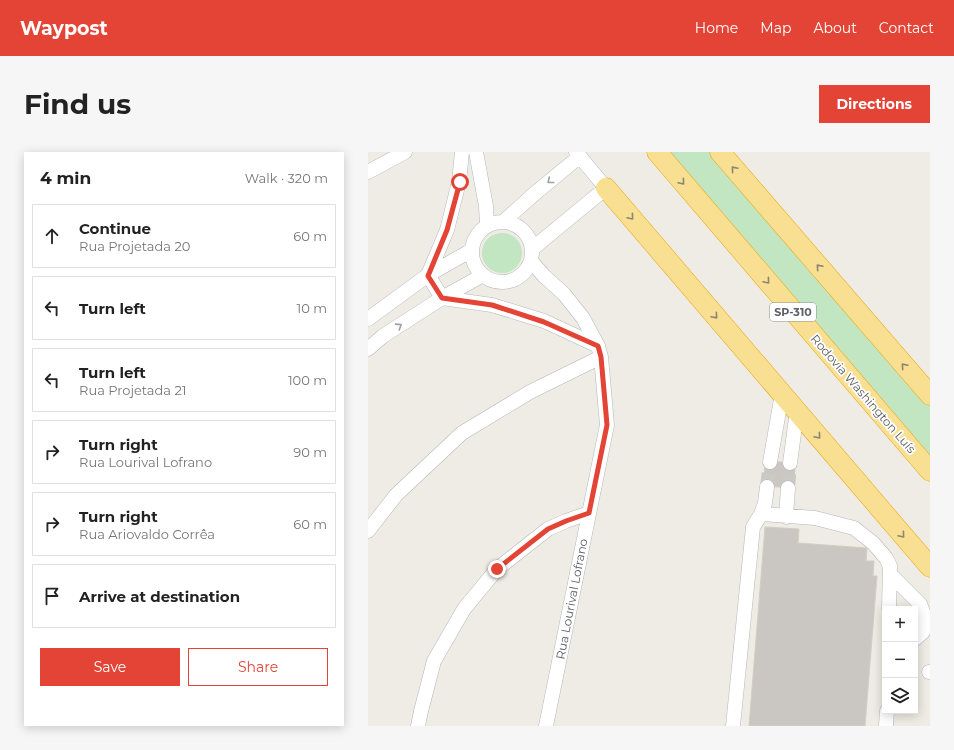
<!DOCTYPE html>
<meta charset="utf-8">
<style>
:root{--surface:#fff;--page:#f6f6f6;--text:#222;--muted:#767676;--line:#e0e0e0;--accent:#e34435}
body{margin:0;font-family:Montserrat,sans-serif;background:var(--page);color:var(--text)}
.controls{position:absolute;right:12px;bottom:12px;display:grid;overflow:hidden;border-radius:0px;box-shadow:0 2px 10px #0003}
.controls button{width:36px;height:36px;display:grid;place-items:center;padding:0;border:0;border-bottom:1px solid var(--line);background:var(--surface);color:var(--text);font:20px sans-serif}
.stop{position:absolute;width:12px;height:12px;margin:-9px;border:3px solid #e34435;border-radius:50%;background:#fff}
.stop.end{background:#e34435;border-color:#fff;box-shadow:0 1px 4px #0008}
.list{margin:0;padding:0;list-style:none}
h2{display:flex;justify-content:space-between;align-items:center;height:52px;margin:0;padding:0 16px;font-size:17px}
h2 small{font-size:13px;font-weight:400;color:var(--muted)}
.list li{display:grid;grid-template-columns:26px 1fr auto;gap:12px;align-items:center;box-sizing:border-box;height:64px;margin:0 8px 8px;padding:0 8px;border:1px solid var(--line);border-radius:0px}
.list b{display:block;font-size:15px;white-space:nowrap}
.list p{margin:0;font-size:13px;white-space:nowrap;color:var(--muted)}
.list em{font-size:13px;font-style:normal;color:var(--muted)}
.actions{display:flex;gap:8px;padding:12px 16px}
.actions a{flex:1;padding:9px 0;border:1px solid var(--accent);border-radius:0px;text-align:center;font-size:14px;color:var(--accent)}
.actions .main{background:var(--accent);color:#fff}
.icon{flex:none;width:22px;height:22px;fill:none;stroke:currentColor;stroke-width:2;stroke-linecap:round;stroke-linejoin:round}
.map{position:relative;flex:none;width:562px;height:574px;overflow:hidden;border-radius:0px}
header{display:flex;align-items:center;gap:24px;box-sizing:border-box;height:56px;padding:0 20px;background:var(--accent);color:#fff}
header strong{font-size:19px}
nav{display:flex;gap:22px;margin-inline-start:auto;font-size:14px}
.intro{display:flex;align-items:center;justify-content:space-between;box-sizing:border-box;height:96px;padding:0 24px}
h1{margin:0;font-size:28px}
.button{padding:10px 18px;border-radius:0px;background:var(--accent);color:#fff;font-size:14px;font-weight:700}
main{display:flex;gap:24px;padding:0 24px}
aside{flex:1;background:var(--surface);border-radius:0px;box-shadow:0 2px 10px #0003}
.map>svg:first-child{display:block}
.green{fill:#c2e5c2}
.building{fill:#cac7c2;stroke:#d3cec3}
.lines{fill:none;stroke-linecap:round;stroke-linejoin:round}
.minor-tunnel{stroke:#cac9c4;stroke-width:14;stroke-dasharray:14 7;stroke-linecap:butt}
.minor-casing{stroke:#b5b7bb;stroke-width:15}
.highway-casing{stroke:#eba508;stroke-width:21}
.minor{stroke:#fff;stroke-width:14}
.highway{stroke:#f9df91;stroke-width:20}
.oneway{stroke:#8b8672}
.oneway2{stroke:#9da0a2}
.route{stroke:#e34435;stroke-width:5}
.labels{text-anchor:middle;stroke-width:3.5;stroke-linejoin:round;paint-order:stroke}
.shield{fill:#fff;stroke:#8d9092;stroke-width:1}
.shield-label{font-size:11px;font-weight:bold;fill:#5c6064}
.street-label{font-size:12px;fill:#5c6064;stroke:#fff}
</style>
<header>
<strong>Waypost</strong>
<nav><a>Home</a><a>Map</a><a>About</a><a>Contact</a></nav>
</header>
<div class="intro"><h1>Find us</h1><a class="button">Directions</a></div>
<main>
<aside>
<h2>4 min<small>Walk · 320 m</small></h2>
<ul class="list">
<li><svg class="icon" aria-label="ahead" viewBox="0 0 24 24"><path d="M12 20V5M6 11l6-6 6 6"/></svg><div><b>Continue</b><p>Rua Projetada 20</p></div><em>60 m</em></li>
<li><svg class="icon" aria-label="left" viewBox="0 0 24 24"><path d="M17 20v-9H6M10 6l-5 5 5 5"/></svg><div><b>Turn left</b></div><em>10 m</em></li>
<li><svg class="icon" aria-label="left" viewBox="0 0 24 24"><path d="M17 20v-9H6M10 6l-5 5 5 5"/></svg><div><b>Turn left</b><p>Rua Projetada 21</p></div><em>100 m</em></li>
<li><svg class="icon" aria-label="right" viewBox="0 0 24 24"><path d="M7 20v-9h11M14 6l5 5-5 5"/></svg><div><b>Turn right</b><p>Rua Lourival Lofrano</p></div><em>90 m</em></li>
<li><svg class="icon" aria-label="right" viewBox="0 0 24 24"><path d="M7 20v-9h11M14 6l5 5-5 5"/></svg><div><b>Turn right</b><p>Rua Ariovaldo Corrêa</p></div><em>60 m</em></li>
<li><svg class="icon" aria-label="arrive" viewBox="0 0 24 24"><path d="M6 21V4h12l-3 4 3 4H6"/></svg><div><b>Arrive at destination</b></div></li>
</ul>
<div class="actions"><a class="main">Save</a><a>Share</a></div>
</aside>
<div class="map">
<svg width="562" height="574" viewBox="0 0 562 574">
<rect width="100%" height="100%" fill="#eeece4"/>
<!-- green -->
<path class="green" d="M298,0H345L562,253V306Z
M114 101a20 20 0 1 1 40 0a20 20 0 1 1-40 0Z"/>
<!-- building -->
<path class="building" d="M397,309L427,311L426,336L396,334Z
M397,375L431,377L430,391L499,396L498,409H506L505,424H509L497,574H381Z"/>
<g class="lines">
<!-- minor-tunnel -->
<path class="minor-tunnel" d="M399,335L402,310
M420,336L422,311"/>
<defs>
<path id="minor" d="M94,0L91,30L79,78L60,123L74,146L124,153L176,169L230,194
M108,0L118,54L119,73
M0,20L37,0
M104 100a30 30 0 1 1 60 0a30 30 0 1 1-60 0Z
M135,70L165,43L212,4
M164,97L238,36L208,0
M163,109L176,124L196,142L215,166L230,194L233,205L239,273L178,574
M0,167L60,123L104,98
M0,197L15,184L74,146L115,123
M402,310L414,242
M422,311L429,259
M393,362L447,366L486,376L505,391L518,406L522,414L521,457
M418,365L420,336
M0,379L28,343L94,281L162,240L233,205
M522,422L552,452L557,465L555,480L547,487
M561,520H562
M50,574L53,559L66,509L96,457L129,417L180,377L198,369L221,361
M365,574L385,375L393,362L397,351L399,335
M518,574L519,559"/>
<path id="highway" d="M289,0L562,319
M352,0L562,243
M238,36L562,415"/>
</defs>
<!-- minor casing -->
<use href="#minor" class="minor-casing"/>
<!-- highway casing -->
<use href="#highway" class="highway-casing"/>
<!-- minor -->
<use href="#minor" class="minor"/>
<!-- highway -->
<use href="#highway" class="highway"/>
</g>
<!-- one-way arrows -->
<defs><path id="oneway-chevron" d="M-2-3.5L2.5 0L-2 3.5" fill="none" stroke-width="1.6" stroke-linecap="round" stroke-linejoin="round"/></defs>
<g class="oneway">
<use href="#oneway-chevron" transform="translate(366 17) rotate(-131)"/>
<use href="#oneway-chevron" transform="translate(314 30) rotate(50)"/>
<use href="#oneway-chevron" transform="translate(263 65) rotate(50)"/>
<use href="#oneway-chevron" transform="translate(451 115) rotate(-131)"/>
<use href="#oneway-chevron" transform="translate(399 129) rotate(50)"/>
<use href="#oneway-chevron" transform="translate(347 164) rotate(49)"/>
<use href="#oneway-chevron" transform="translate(536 214) rotate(-131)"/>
<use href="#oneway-chevron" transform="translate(450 284) rotate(50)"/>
<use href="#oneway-chevron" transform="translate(534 383) rotate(50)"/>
</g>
<g class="oneway2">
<use href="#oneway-chevron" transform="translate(182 29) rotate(141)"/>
<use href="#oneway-chevron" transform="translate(31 174) rotate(-33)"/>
</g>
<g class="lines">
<!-- route -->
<path class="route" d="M92,30L79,78L60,124L74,146L124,153L176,170L230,194L233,205L239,273L221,361L198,369L180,377L129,417"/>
</g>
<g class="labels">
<!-- shield labels -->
<rect class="shield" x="402" y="151" width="46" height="18" rx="3"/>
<g class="shield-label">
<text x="425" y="164">SP-310</text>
</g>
<!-- street labels -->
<g class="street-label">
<text transform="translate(495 242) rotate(49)" y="4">Rodovia Washington Luís</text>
<text transform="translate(204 447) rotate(-79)" y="4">Rua Lourival Lofrano</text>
</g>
</g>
</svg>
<div class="controls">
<button>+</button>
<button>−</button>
<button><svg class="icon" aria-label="layers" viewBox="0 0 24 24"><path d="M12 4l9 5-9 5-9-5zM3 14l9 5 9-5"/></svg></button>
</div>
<div class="stop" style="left:92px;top:30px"></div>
<div class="stop end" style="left:129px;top:417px"></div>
</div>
</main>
